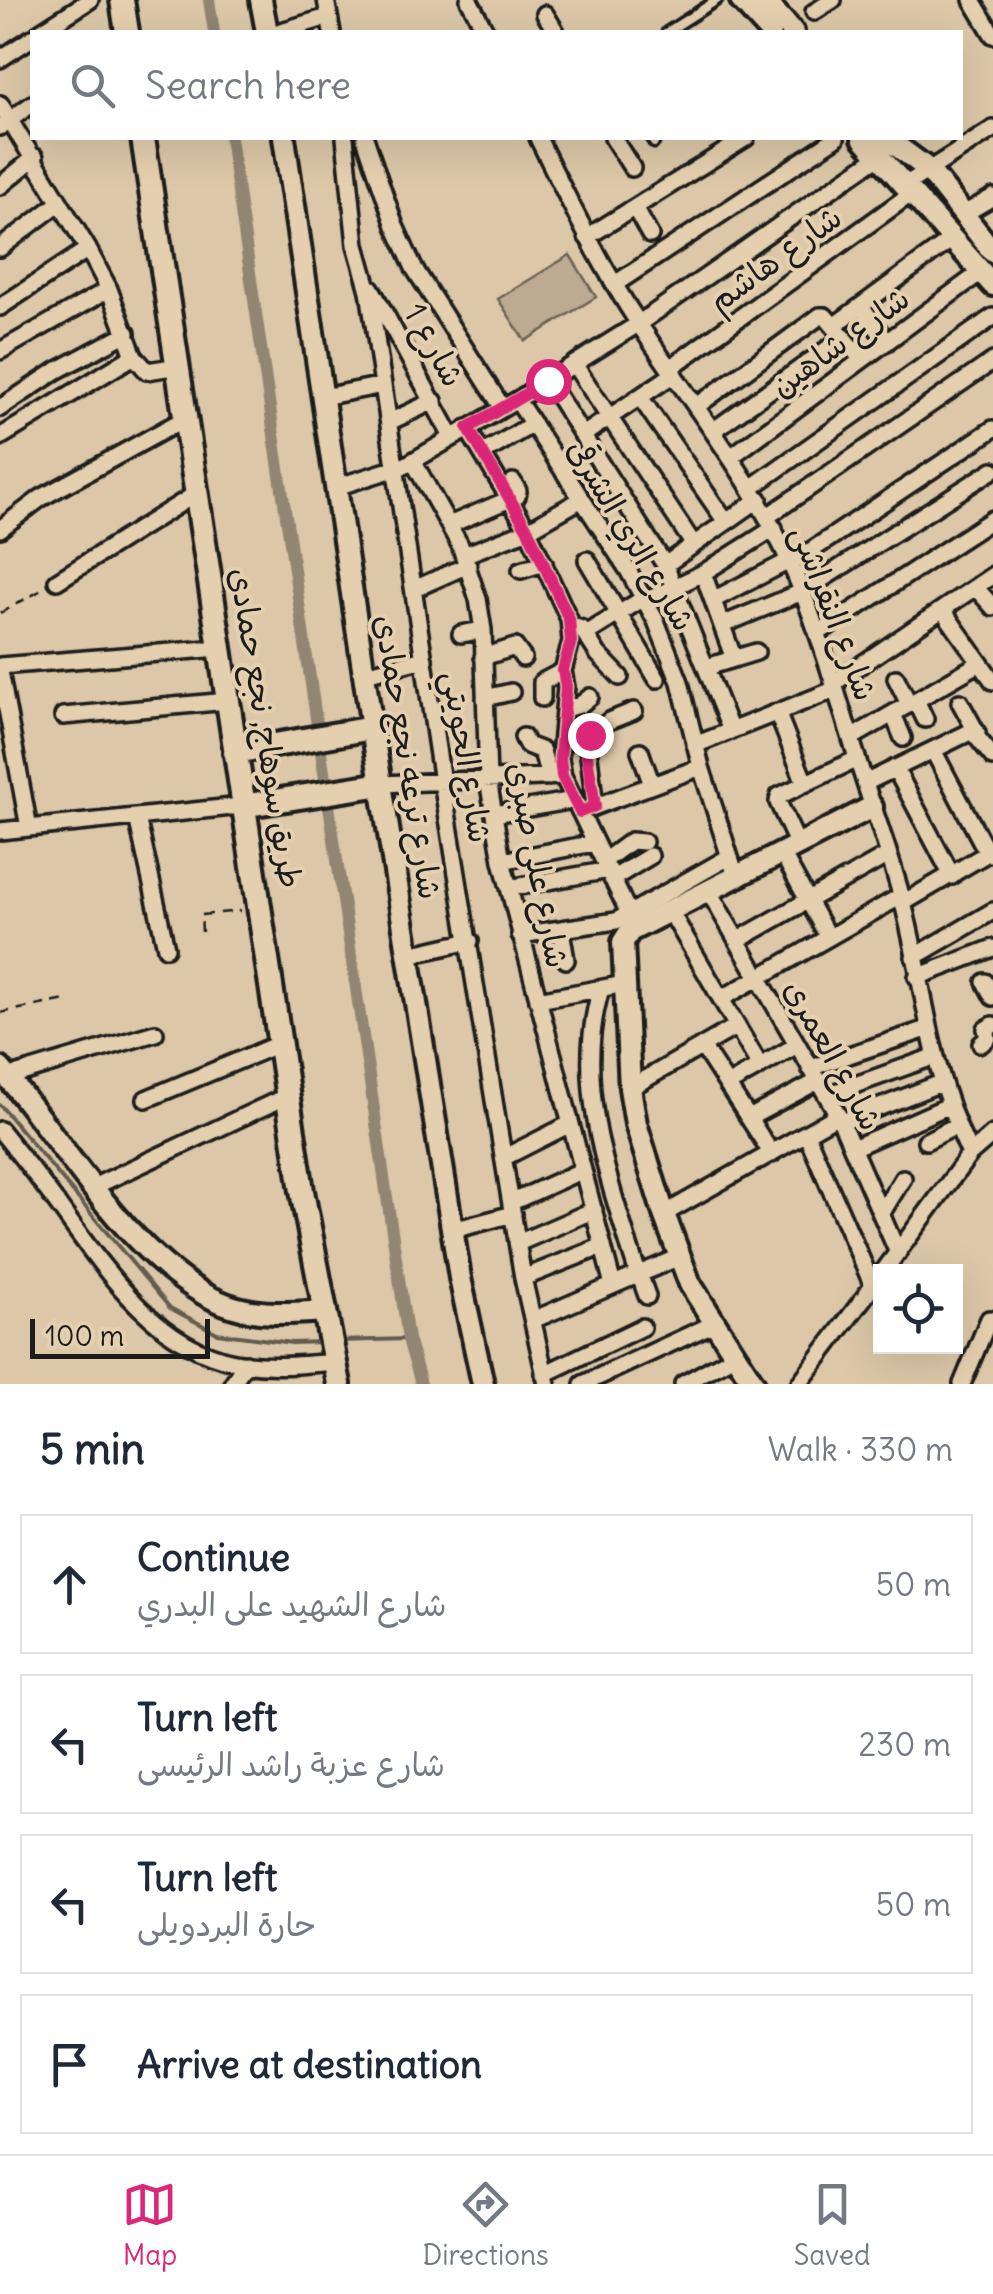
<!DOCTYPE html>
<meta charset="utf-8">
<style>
:root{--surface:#fff;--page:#f2f2f3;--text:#1f2937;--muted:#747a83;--line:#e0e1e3;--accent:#db2777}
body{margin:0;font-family:Delius,"Playpen Sans Arabic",sans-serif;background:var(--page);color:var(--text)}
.controls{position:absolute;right:30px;bottom:30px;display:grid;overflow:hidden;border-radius:0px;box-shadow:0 10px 40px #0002}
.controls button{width:90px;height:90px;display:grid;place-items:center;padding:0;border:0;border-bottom:2px solid var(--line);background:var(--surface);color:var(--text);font:50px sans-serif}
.scale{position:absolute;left:30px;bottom:25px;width:180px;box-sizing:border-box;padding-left:10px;border:5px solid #1c1c1c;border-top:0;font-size:28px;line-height:35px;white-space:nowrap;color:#1c1c1c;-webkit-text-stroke:8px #e4cfae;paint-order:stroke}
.stop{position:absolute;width:30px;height:30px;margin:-22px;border:8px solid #db2777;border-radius:50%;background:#fff}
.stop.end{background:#db2777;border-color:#fff;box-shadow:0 2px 10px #0008}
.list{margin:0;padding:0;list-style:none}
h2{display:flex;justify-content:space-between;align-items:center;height:130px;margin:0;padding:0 40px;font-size:42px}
h2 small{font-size:32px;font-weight:400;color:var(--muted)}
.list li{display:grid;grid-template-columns:65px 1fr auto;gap:30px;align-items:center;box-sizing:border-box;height:140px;margin:0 20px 20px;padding:0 20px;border:2px solid var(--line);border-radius:0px}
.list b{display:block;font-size:38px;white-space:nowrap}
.list p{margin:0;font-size:32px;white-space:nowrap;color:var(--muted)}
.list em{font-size:32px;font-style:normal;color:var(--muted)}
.icon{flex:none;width:55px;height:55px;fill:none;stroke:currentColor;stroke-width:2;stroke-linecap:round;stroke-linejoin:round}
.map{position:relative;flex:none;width:993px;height:1384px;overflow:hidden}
.search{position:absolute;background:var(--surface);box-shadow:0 10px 40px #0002;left:30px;right:30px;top:30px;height:110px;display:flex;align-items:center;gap:25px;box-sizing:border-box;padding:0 35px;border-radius:0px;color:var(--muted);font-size:38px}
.sheet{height:770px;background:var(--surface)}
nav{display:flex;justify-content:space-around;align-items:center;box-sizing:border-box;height:140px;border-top:2px solid var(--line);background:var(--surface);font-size:28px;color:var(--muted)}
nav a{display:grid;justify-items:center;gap:5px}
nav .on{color:var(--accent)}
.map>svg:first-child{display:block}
.green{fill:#bcab91;stroke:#6c6456;stroke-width:2.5}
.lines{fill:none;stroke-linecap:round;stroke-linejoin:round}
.stream{stroke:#635b50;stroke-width:4}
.canal{stroke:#928572;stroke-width:12}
.lane-casing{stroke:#1c1c1c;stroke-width:15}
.street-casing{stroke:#1c1c1c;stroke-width:22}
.secondary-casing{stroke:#1c1c1c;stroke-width:28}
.primary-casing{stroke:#1c1c1c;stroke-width:30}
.path{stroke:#1c1c1c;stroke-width:2.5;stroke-dasharray:10 8;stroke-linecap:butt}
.lane{stroke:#e4cfae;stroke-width:8}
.street{stroke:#e4cfae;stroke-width:15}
.secondary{stroke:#e4cfae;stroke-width:20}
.primary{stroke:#e4cfae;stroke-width:22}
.route{stroke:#db2777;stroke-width:12}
.labels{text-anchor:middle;stroke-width:8;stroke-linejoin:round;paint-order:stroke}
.street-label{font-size:32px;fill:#1c1c1c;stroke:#e4cfae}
</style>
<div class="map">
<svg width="993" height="1384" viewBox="0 0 993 1384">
<rect width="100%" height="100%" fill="#dcc8a8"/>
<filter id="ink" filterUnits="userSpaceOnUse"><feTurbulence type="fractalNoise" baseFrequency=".01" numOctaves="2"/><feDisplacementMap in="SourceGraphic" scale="20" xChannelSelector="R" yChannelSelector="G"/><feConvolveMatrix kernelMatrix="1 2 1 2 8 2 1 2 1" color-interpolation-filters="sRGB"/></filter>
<g filter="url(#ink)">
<!-- green -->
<path class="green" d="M570,255L596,297L525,341L498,299Z"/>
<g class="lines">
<!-- stream -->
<path class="stream" d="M0,1105L170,1308L217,1333L292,1343L324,1342
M338,1341L408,1339"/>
<!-- canal -->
<path class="canal" d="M209,0L214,32
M230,138L408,1339L421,1384"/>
<defs>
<path id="lane" d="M667,32L717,0
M651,138L654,143"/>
<path id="street" d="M326,0L332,32
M469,0L486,32
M972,0L993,35
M814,12L833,0
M545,14L556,32
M40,32L90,0
M278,32L328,17
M0,59L32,38
M0,104L88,249L109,289L134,356
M0,127L32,104
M345,138L356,245L369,291L442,782L523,1278L547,1384
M365,138L395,226L414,268L502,407
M538,138C569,201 600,265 639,324C699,415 764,492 804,596C825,650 840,706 858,761C872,807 890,852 902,899C926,990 928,1066 970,1154
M613,138L632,168
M905,185L993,129
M0,186L35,157
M635,208L650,235
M964,214L993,197
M587,237L746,138
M0,248L59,203
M615,284L836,138
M371,288L452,437
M861,306L887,342
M0,307L88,249
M835,325L952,239
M0,351L109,289
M574,364L694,545
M670,368L912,193
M548,381L665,565L731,731
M323,397L383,385
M640,397L726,522
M517,400L628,570L656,621L680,682L701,767L736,876
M697,406L820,316H825L862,360
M0,408L56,371L127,333
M389,422L434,401
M467,428L528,530L569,619L571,641L563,671L566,687L560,758L563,776L636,928
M714,430L844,337
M583,435L674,374
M0,437L134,356L147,371L179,366
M483,453L533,424
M732,456L981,272
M413,461L460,545L478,599L483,630L488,780L502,861L613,1285
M336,487L406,465L517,400L638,324L879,156
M752,487L993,317
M768,516L993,361
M449,525L517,496L518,491L513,482
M0,529L41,498L186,418
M464,555L528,530L582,499
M587,560L657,679
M791,564L993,429
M665,565L759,499
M521,570L544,563
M703,573L734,659
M57,581L197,493
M976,588L993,607
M414,589L468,565
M713,600L789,561
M646,601L703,573L774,528
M944,612L993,681
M570,625L582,629L598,654L620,677
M722,625L802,592L993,470
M818,633L993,519
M461,634L483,630
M586,634L644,598
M483,657L515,647L523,658
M0,666L220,648
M707,667L756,652
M0,671L29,828
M365,674L424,659
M896,678L909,704
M834,683L993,575
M485,698L511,692
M542,698V682L563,671
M916,700L925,719
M960,702L977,733
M564,709L580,705L590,697
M777,712L805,783
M893,714L903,738
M63,716L228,701
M523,737L527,745L542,751L549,777
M851,738L980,663
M695,745L836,689
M933,750L988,854
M640,751L652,785
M895,768L952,876
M865,783L972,731L993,757
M382,784L563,776
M595,806L587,740L609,721L634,711
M580,812L701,767
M494,814L574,800
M137,817L166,948
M0,831L242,806
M798,845L778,802L779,796L857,759
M782,853L828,937
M502,861L594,843
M604,861L631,841L644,842
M612,879L650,856
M509,888L609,870
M708,890L838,1115L898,1253
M903,903L993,850
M670,911L760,1066
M561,930L566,960
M520,935L616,921L729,857
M738,940L888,855
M409,955L470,941
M914,957L993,911
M917,977L993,948
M985,982L993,997
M601,989C572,1084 610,1183 638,1274
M721,999L901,896
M538,1000L625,984
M981,1044L988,1038L986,1029L993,1025
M702,1046L772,1154
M810,1068L927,1029
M8,1077L155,1033
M727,1085L797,1045
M630,1088L737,1026
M827,1095L933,1057
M146,1099L281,1043
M749,1118L818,1081
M842,1122L941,1083
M0,1130C21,1156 42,1182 61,1209C104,1269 156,1347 235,1362C268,1368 300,1365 334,1362
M806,1133L873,1286
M926,1141L956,1126
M853,1148L948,1106
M505,1157L570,1124
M93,1187L287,1096
M512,1202L583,1170
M664,1214L838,1115
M881,1214L903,1178
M453,1230L513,1214
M518,1243L594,1210
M883,1272L970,1154L993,1134
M639,1273L647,1296
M523,1278L603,1246
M533,1320L679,1257
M544,1374L642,1327
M232,1384L246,1363
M583,1384L713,1324
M683,1384L734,1356
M799,1384L878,1279
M962,1384L989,1319"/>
<path id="secondary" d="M261,0L267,32
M741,0L770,32
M764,0L793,32
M284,138L372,728L460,1278L483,1384
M863,138L993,285
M886,138L928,169L993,252
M0,1068C61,1138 143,1280 234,1307C264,1316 294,1313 325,1311
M754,1384L690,1284L664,1214L636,1124L630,1088L623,942L630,931L872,807"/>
<path id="primary" d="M122,0L127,32
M143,138L302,1191L339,1384
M235,752L372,728
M242,806L382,784"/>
</defs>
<!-- lane casing -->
<use href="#lane" class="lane-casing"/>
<!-- street casing -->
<use href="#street" class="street-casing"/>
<!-- secondary casing -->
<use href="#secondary" class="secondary-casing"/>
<!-- primary casing -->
<use href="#primary" class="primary-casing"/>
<!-- path -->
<path class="path" d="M0,613L47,587
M202,932L201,915L240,911
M0,1013L65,1000"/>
<!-- lane -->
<use href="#lane" class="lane"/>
<!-- street -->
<use href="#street" class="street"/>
<!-- secondary -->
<use href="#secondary" class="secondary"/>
<!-- primary -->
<use href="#primary" class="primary"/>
</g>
</g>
<g class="lines" filter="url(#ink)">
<!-- route -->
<path class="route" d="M548,381L468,428L528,530L569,619L571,641L563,670L566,687L560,758L562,776L580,812L595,806L586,749L590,735"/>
</g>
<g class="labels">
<!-- street labels -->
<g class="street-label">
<text transform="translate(775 259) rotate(-36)" y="11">شارع هاشم</text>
<text transform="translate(840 342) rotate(-36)" y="11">شارع شاهين</text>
<text transform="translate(434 345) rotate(61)" y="11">شارع 1</text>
<text transform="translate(631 535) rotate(59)" y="11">شارع الري الشرقى</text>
<text transform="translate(834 613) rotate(69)" y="11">شارع النقراشى</text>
<text transform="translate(266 728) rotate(81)" y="11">طريق سوهاج, نجع حمادى</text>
<text transform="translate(408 757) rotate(81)" y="11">شارع ترعه نجع حمادى</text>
<text transform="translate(467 757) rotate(81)" y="11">شارع الحويتي</text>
<text transform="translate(538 865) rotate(79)" y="11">شارع على صبرى</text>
<text transform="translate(833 1055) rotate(61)" y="11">شارع العمرى</text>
</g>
</g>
</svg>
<div class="controls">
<button><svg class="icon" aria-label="locate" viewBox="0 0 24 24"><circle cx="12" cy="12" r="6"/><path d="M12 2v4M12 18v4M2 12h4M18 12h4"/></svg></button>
</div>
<div class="scale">100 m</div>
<div class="stop" style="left:548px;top:381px"></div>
<div class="stop end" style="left:590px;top:735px"></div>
<div class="search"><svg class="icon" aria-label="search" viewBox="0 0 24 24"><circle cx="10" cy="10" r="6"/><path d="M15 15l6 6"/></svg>Search here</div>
</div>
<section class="sheet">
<h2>5 min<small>Walk · 330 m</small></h2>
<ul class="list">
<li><svg class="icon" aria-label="ahead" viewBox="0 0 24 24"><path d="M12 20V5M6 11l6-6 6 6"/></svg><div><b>Continue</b><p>شارع الشهيد على البدري</p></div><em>50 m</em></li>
<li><svg class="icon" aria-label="left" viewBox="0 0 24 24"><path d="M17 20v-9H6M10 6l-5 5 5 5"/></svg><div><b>Turn left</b><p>شارع عزبة راشد الرئيسى</p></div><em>230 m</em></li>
<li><svg class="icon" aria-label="left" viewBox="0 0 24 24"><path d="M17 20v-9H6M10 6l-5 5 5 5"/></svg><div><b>Turn left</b><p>حارة البردويلى</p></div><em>50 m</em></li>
<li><svg class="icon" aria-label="arrive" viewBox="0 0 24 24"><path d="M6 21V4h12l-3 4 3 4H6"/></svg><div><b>Arrive at destination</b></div></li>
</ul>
</section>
<nav>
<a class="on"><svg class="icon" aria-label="map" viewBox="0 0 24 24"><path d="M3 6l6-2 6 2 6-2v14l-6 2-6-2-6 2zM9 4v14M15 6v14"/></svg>Map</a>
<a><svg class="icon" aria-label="directions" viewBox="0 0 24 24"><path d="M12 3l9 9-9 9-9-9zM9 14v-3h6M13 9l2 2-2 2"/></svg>Directions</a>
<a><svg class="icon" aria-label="saved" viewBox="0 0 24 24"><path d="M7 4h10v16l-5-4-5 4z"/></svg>Saved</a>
</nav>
